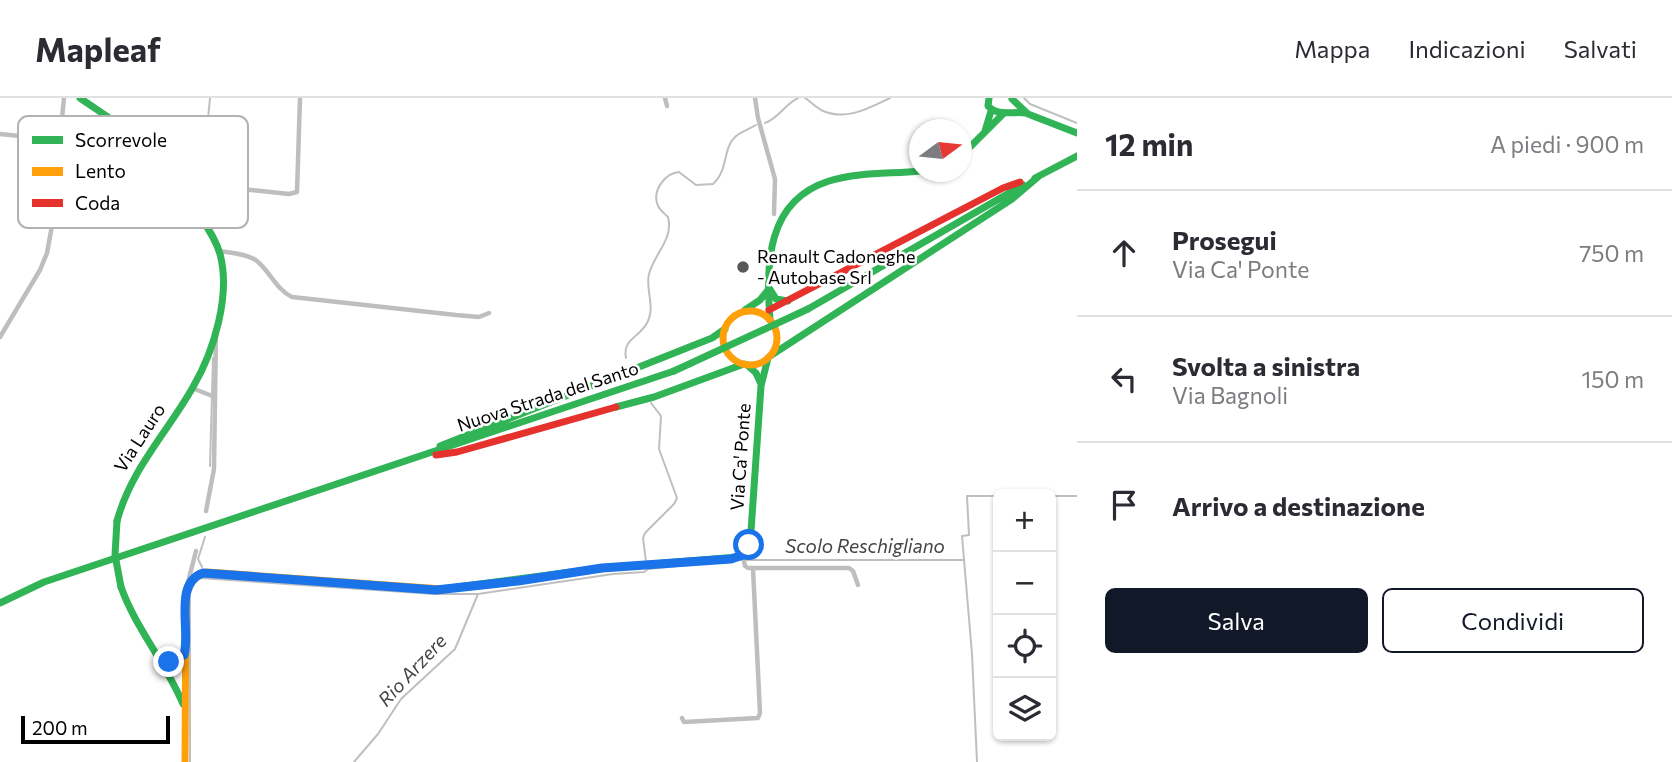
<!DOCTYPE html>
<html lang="it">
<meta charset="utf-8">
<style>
:root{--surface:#fff;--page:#f2f2f3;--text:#2b2b33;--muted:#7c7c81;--line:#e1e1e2;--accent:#111827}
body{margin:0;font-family:Commissioner,sans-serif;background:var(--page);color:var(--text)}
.controls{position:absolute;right:21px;bottom:21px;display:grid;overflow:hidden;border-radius:10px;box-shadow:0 2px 5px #0004}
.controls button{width:63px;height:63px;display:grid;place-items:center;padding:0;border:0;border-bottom:2px solid var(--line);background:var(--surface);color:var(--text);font:35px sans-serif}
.compass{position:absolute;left:909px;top:21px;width:63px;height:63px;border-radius:50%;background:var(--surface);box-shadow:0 2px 5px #0004;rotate:75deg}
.scale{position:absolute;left:21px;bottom:18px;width:149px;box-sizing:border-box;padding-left:7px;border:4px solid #000;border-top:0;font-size:19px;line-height:24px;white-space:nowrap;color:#000;-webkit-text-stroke:5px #fff;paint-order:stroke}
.stop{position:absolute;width:21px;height:21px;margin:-16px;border:5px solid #1a73e8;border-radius:50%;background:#fff}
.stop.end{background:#1a73e8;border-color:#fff;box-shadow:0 2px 7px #0008}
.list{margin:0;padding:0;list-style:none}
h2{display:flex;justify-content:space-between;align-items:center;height:91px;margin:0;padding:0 28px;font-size:30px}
h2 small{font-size:23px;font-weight:400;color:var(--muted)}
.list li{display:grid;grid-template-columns:46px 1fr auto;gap:21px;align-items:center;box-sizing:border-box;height:126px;padding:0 28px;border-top:2px solid var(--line)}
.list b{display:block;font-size:26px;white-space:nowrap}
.list p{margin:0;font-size:23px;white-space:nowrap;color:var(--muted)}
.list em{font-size:23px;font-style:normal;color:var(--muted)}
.actions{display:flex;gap:14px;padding:21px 28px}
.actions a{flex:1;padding:16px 0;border:2px solid var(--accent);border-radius:10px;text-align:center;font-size:24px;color:var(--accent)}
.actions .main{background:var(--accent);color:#fff}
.icon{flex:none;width:38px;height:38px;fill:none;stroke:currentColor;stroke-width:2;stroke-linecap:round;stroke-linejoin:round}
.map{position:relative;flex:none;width:1077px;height:664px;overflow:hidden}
header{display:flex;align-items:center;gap:42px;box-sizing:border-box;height:98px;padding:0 35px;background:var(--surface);border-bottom:2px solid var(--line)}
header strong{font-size:33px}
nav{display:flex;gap:38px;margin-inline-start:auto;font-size:24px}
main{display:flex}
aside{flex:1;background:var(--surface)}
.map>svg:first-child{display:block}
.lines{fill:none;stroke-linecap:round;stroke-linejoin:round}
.stream{stroke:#bfbfbf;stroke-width:2}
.street{stroke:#bebebe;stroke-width:4.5}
.fast{stroke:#30b455;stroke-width:7}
.slow{stroke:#ff9f0a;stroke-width:7}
.jam{stroke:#e5322d;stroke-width:7}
.fast-bridge{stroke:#30b455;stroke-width:7}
.route{stroke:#1a73e8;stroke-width:9}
.poi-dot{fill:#595959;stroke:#fff;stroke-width:2.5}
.labels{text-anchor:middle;stroke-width:5;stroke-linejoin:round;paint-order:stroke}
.poi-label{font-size:18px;fill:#000;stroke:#fff;text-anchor:start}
.street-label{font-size:18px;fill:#000;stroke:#fff}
.water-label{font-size:19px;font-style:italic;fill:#444;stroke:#fff}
.key{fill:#fff;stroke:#b2b2b2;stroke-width:2}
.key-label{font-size:19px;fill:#000}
</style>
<header>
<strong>Mapleaf</strong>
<nav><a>Mappa</a><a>Indicazioni</a><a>Salvati</a></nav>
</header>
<main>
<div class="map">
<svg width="1077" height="664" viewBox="0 0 1077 664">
<rect width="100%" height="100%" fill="#fff"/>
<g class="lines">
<!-- stream -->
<path class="stream" d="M805,0C811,4 817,10 823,13C847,23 869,10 890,0
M1024,0L1030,6L1077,25
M765,25C779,20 785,6 798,0
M205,52L210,0
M626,260C622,241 640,239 647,225C656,208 645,192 649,176C654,156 674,141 668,119C664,115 658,111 657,105C653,91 666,75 679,74L696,87L713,86C728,73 723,50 735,39C740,34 749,31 756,27
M210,368L213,260
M1051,398H1077
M737,462H964
M646,464L643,440L645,435L674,406L677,400L659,351L661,318L651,305
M202,469L198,461L205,439
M190,664V496L193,487L200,480L434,496H477
M354,664L378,636L401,601L455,551L478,496L613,476L644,474L648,471L718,464
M977,664L972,556L962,438L969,437L967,398H998"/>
<!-- street -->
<path class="street" d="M665,0L667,8
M755,0L758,20L775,81L774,116
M0,36L59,42
M194,108L204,93L213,88L289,96L297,94L300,0
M219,153C231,155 248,156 257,163C271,175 276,191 292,199L456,217L479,219L489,215
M0,239L40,172L47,155L51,133L64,0
M192,290L215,299
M206,413L214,371L216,233
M743,457L745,468L748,470H849L853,473L858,487
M188,484L196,453
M682,620L684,624L758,620L760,615L753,471"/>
<!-- fast -->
<path class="fast" d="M80,0C109,20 140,39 165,64C178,77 185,94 194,109C203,124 215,138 220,156C231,197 214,253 193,289C167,335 131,371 117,423
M989,0L988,8C999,19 1011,13 1026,15
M1012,1L1028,16L1077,35
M985,33L991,13
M962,57L1003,16
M1035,80L1077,58
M769,190L776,201L788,203
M808,211L1023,87
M745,212L760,202L768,192
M770,222C766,166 766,103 829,83C858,74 890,76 920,73
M770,258L1012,101L1039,78
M747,267L756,275L761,286
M616,309L654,299L744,266
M440,348L712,240L725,231
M121,489C136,531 166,565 183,606
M442,491L602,470L738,459L746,452L751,433L761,288L768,260
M0,505L44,484L674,273
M163,567L182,559L185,554"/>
<!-- slow -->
<path class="slow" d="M723 240a27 27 0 1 1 54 0a27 27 0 1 1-54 0Z
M185,664L186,496C189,484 194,477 207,474L442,491"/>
<!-- jam -->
<path class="jam" d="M769,212L1003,90L1020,84
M436,357L457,354L616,309"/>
<!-- fast-bridge -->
<path class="fast-bridge" d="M674,273L808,211
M117,423L115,457L121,489"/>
</g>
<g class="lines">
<!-- route -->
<path class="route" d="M169,564L184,557C191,533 173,485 203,475L436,492L518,483L602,470L731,461L743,457L749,447"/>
</g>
<!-- markers -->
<circle class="poi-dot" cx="743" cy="169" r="7"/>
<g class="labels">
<!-- poi labels -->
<g class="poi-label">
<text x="757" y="165">Renault Cadoneghe<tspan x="757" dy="21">- Autobase Srl</tspan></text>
</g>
<!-- street labels -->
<g class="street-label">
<text transform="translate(548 299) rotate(-18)" y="6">Nuova Strada del Santo</text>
<text transform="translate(140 340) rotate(-57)" y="6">Via Lauro</text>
<text transform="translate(741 359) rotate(-86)" y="6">Via Ca' Ponte</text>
</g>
<!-- water labels -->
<g class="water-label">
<text x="865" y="455">Scolo Reschigliano</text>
<text transform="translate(412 572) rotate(-47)" y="7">Rio Arzere</text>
</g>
</g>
<!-- legend -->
<rect x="18" y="18" width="230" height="112" rx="10" class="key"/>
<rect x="32" y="38" width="31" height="8" fill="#30b455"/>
<rect x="32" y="69" width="31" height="9" fill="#ff9f0a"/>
<rect x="32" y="101" width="31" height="8" fill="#e5322d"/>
<g class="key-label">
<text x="75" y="49">Scorrevole</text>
<text x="75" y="80">Lento</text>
<text x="75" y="112">Coda</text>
</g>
</svg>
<div class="controls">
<button>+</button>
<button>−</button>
<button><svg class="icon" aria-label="locate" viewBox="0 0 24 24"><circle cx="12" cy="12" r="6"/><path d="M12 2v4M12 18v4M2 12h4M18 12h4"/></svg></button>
<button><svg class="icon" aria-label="layers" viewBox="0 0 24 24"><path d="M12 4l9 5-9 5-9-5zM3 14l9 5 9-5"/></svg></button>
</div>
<svg class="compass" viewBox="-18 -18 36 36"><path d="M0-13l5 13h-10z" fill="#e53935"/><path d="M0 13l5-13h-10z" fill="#7c7c81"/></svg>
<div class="scale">200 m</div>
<div class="stop" style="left:749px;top:447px"></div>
<div class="stop end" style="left:169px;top:564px"></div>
</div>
<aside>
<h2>12 min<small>A piedi · 900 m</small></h2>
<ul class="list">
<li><svg class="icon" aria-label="ahead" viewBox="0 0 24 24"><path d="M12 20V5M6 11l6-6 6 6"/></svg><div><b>Prosegui</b><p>Via Ca' Ponte</p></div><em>750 m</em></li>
<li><svg class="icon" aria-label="left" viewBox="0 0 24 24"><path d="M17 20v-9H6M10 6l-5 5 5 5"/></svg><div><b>Svolta a sinistra</b><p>Via Bagnoli</p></div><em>150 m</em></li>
<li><svg class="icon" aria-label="arrive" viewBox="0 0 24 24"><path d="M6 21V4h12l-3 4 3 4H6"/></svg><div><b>Arrivo a destinazione</b></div></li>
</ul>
<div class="actions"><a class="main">Salva</a><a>Condividi</a></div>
</aside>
</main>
